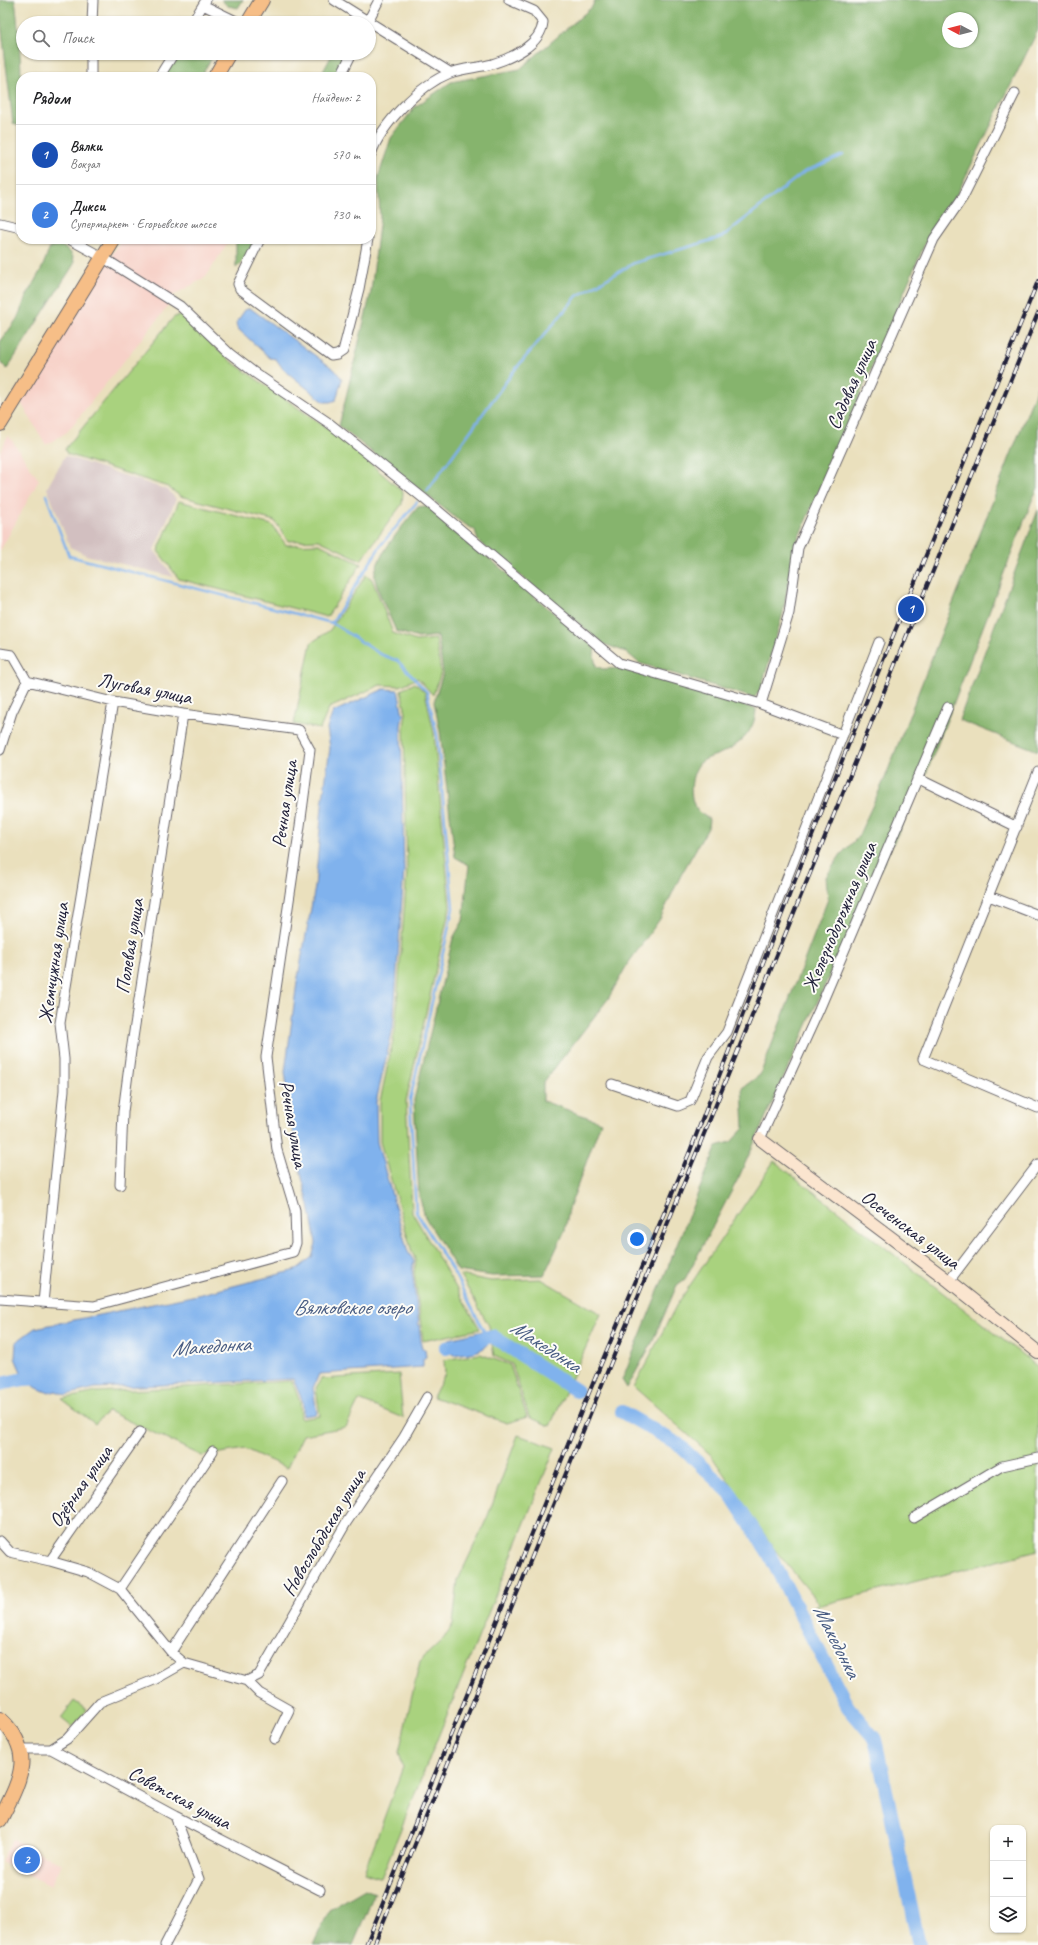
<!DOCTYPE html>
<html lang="ru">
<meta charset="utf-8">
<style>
:root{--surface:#fff;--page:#f2f2f2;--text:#202124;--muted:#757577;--line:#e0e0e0;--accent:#b5179e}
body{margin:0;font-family:Caveat,sans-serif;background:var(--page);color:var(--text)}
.controls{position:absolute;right:12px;bottom:12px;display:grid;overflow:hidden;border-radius:8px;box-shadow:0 1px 3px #0004}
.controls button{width:36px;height:36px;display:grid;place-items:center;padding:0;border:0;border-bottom:1px solid var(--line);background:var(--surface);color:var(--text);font:20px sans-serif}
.compass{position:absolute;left:942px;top:12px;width:36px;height:36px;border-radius:50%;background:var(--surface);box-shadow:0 1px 3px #0004;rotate:277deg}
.you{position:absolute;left:637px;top:1239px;width:14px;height:14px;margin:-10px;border:3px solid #fff;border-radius:50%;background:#1a73e8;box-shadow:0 0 0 6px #1a73e833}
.badge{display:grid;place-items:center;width:26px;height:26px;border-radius:50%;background:var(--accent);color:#fff;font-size:13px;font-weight:700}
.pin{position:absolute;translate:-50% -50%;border:2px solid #fff;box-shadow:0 1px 4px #0006}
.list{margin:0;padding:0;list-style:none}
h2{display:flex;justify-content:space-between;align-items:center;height:52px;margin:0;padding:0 16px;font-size:17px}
h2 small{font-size:13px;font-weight:400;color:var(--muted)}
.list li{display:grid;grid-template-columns:26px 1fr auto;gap:12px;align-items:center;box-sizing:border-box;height:60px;padding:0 16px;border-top:1px solid var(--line)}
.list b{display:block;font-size:15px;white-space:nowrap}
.list p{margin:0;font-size:13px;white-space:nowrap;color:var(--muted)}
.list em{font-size:13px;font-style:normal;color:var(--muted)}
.icon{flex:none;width:22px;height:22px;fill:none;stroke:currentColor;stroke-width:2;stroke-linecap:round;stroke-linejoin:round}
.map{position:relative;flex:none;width:1038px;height:1945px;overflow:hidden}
.search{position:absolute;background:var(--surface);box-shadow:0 1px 3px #0004;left:16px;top:16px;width:360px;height:44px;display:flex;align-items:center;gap:10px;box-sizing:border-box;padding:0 14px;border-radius:22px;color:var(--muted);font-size:15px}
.panel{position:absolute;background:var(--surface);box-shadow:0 1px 3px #0004;left:16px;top:72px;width:360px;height:172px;border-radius:16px}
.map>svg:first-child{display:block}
.built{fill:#f7d1c8}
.industrial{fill:#d2bfc0}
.green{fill:#a9d27e;stroke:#667a5c}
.forest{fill:#86b46d;stroke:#546b54;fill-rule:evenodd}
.water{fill:#80b2ed;stroke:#516a94}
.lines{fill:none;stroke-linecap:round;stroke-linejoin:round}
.stream{stroke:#80b2ed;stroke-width:2.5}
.river{stroke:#80b2ed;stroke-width:14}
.street-casing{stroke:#686468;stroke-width:11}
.secondary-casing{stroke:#686468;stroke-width:14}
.primary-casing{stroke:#686468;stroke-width:16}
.street{stroke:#fff;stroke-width:9}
.secondary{stroke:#fbe5cf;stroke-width:12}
.primary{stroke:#f6be87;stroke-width:14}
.rail-casing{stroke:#22223b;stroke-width:4}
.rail{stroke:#fdfcf7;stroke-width:2.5;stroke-dasharray:8;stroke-linecap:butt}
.labels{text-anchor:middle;stroke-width:4;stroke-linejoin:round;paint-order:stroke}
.street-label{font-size:20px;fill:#22223b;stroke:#fdfcf7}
.water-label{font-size:21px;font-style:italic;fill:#485c82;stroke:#fdfcf7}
</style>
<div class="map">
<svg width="1038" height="1945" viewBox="0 0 1038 1945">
<rect width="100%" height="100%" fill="#fdfcf7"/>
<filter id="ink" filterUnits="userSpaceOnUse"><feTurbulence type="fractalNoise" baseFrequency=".025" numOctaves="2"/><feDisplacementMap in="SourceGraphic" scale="8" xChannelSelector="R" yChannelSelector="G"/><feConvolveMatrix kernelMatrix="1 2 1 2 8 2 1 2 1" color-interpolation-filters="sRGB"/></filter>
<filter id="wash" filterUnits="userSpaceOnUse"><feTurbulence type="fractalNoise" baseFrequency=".012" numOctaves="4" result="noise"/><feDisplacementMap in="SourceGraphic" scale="16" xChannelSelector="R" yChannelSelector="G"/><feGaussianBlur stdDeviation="0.9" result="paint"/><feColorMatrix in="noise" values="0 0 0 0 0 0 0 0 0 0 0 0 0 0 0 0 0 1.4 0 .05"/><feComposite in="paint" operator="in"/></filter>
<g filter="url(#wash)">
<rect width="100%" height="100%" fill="#eae0bd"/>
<!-- built -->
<path class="built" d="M122,239H230L206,277L174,295L165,310L67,432L46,445L20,401Z
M8,435L39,480L0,551V453Z
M13,1839L62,1864L51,1886L1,1861Z"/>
<!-- industrial -->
<path class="industrial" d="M65,456L168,490L176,499L154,550L174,577L86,555L70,547L47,488Z"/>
<!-- green -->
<path class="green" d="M179,315L184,317L211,344L232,362L341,438L403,492L402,504L361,560L319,540L288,541L275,521L180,496L168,487L67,454L65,449L173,318Z
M179,501L272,525L286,545L319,544L361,564L327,617L179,579L158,551Z
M366,575L372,579L393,633L416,641L436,639L441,673L433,695L418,678L400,686L380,685L329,708L320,729L294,724L311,643L330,630Z
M415,683L425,692L434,733L450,907L406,1101L412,1212L480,1329L423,1341L414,1272L416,1261L412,1252L380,1142V1101L395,1031L407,871L404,726L406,713L401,690Z
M774,1161L1038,1367V1551L813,1607L819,1603L775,1550L711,1455L634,1387L676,1306Z
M460,1275L491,1281L541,1279L601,1314L550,1426L529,1417L512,1364L494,1356L489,1326Z
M480,1354L510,1365L527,1417L507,1423L433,1397L445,1374L444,1360Z
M399,1374L403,1418L359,1400L346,1427L303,1435L287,1468L245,1449L202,1456L108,1411L95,1424L62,1399L97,1392L292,1381L300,1402L301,1419L320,1416L316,1388L321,1379Z
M518,1435L555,1448L381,1878L364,1872L403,1767L399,1752L420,1661L444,1638L453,1624L458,1580L487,1518Z
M74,1701L87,1710L72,1727L61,1718Z"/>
<!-- forest -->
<path class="forest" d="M0,0H15C18,20 26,112 18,126L13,123L0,15Z
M221,0H243L238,8L228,6Z
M595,0H1038V30L957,194L926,241L794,548L783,613L761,689L754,698L639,663L626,652L604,644L478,541L475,530L461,522L339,426L371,292L380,217L378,178L391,138L415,107L451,82L520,69L592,7ZM948,18H972V42H948Z
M178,53H215L200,77H161Z
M333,53H349L337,77H320Z
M236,239H256L247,257L236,268Z
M61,246C70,250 74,255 74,264L7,369L0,362V342L17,319L28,293L42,268L50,247Z
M1038,385V488L1033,498L923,782L833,967L739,1177L685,1279L677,1285L653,1341L627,1388L622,1380L717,1146L731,1142L744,1128L742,1088L760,1075L828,899L826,877L841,854L858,837L885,778Z
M425,506L431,509L595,648L594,656L596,666L603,669L622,668L756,709C755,732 739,746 719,754C712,757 706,758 700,763C690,774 688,798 697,810C699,813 705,816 709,819L708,828L681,875L660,919L627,965L608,999L543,1083V1101L601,1122L569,1209L565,1230L544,1275L492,1276L458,1271L425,1217L419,1195L414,1100L453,938L463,921L469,865L455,857L440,731L434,702L443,673L438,636L418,638L396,631C389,614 379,596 375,579C371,561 407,521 418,507Z
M1038,510V751L959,720Z
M365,1889L375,1893L353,1945H313L329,1910Z"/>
<!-- water -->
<path class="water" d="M250,308L335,370L342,379L336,400L330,402H324L283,369L276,359L270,358L237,328L236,323L245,310Z
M384,689L398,690L403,715L401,726L404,870L393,1028L376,1102L377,1142L408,1252L414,1261L412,1270L422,1349H425L426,1357L423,1359V1367L319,1374L313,1388L317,1414L303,1416V1402L293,1379L95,1388L66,1395L56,1391L49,1393L37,1388L24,1379L15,1358L16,1342L35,1328L202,1294L296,1270L312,1257L316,1243L309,1205L297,1158L285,1072L297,982L315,887L322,806L330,748L327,728L333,712Z
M484,1331L492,1336C484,1355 471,1352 453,1355L451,1351L447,1352L445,1344L450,1343L449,1339Z"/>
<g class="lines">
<!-- stream -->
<path class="stream" d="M427,491L513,372L577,296L634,263L722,237L804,172L843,155
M46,495L69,556L332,623L380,654L398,661L427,692L437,735L453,908L410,1100L416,1212L454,1273L484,1331
M332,623L381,545L417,502"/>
<!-- river -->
<path class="river" d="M446,1348L492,1336L577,1391
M0,1384L24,1379L43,1378
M622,1412L678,1444L729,1492L768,1552L848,1707L875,1739L919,1945"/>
</g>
</g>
<g filter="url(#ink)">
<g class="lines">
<defs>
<path id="street" d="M334,0L451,73
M203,5L240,23
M92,23L93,0
M192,23L206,0
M367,23L379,0
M91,77V53
M159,77L174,53
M340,77L352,53
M371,154C382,123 420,85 450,73C463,68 478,68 492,64C511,58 541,45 543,22L534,11L509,0
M0,223L21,228
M69,239L102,257L180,306L229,353L255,373L329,423L423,498L619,663L761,704L843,735
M260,239L238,284L240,289L331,356L337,355L343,351L359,289L368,239
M0,653L12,655L27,681L113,702L183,714L299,730L310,750L300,826L266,1057L277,1150L295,1210L296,1243L293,1252L94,1306L0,1299
M761,704L789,613L798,548L934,239L963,197L1015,93
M0,750L12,712L27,681
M1038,772L923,1059L1038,1108
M917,778L1017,827
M989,896L1038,915
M612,1084L678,1106L690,1101L708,1057L727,1032L879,642
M760,1139L819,1010L948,707
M120,1185L123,1112L131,1051L183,714
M949,1281L1038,1164
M43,1303L64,1090V1059L60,1023L113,702
M914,1518L1002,1466L1038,1458
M0,1541L10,1552L50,1561L88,1572L120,1589L171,1652L184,1663
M50,1561L140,1432
M120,1589L213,1451
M171,1652L282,1481
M247,1681L259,1675L346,1523L404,1437L427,1397
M247,1681L259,1693L289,1710L275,1739
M21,1749H51L175,1816L320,1890
M51,1749L67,1739L100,1702L154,1680L184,1663L247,1681
M165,1945L199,1879L175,1816"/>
<path id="secondary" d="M760,1139L949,1281L1038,1352"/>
<path id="primary" d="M248,23L262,0
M215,77L229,53
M0,424L114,239
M0,1719C37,1753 19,1782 0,1820"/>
</defs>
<!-- street casing -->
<use href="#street" class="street-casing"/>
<!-- secondary casing -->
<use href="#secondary" class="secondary-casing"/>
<!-- primary casing -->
<use href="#primary" class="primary-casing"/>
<!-- street -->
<use href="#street" class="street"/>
<!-- secondary -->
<use href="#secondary" class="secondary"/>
<!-- primary -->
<use href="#primary" class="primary"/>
<defs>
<path id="rail" d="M366,1945L581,1412L690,1151L830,790L1038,281
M374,1945L1038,313"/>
</defs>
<!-- rail casing -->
<use href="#rail" class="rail-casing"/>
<!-- rail -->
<use href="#rail" class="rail"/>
</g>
</g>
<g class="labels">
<!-- street labels -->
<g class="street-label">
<text transform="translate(851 384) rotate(-66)" y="7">Садовая улица</text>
<text transform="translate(145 688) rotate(11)" y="7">Луговая улица</text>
<text transform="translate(284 804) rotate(-82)" y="7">Речная улица</text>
<text transform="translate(839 917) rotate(-67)" y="7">Железнодорожная улица</text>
<text transform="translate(129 946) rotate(-81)" y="7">Полевая улица</text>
<text transform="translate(53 963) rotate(-82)" y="7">Жемчужная улица</text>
<text transform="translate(294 1124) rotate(80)" y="7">Речная улица</text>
<text transform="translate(911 1229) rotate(37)" y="7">Осеченская улица</text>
<text transform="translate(80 1486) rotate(-55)" y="7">Озёрная улица</text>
<text transform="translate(323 1532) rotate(-59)" y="7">Новослободская улица</text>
<text transform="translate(180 1797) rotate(28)" y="7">Советская улица</text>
</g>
<!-- water labels -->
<g class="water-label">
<text x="352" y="1314">Вялковское озеро</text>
<text transform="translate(211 1346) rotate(-4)" y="7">Македонка</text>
<text transform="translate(546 1346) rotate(33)" y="7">Македонка</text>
<text transform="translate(837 1641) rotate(63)" y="7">Македонка</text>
</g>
</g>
</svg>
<div class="controls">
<button>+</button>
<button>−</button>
<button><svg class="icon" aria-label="layers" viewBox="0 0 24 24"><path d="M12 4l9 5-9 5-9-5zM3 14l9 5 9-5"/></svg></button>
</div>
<svg class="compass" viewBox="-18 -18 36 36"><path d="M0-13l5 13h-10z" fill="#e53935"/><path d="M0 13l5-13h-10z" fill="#757577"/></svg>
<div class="you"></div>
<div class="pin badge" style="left:911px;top:609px;background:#1a4fb4">1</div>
<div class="pin badge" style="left:27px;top:1860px;background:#3f7fe0">2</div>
<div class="search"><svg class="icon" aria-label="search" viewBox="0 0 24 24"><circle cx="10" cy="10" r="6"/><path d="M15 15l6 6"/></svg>Поиск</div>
<section class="panel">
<h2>Рядом<small>Найдено: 2</small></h2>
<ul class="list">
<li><span class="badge" style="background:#1a4fb4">1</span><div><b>Вялки</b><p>Вокзал</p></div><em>570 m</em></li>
<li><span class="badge" style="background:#3f7fe0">2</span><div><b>Дикси</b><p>Супермаркет · Егорьевское шоссе</p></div><em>730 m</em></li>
</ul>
</section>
</div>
